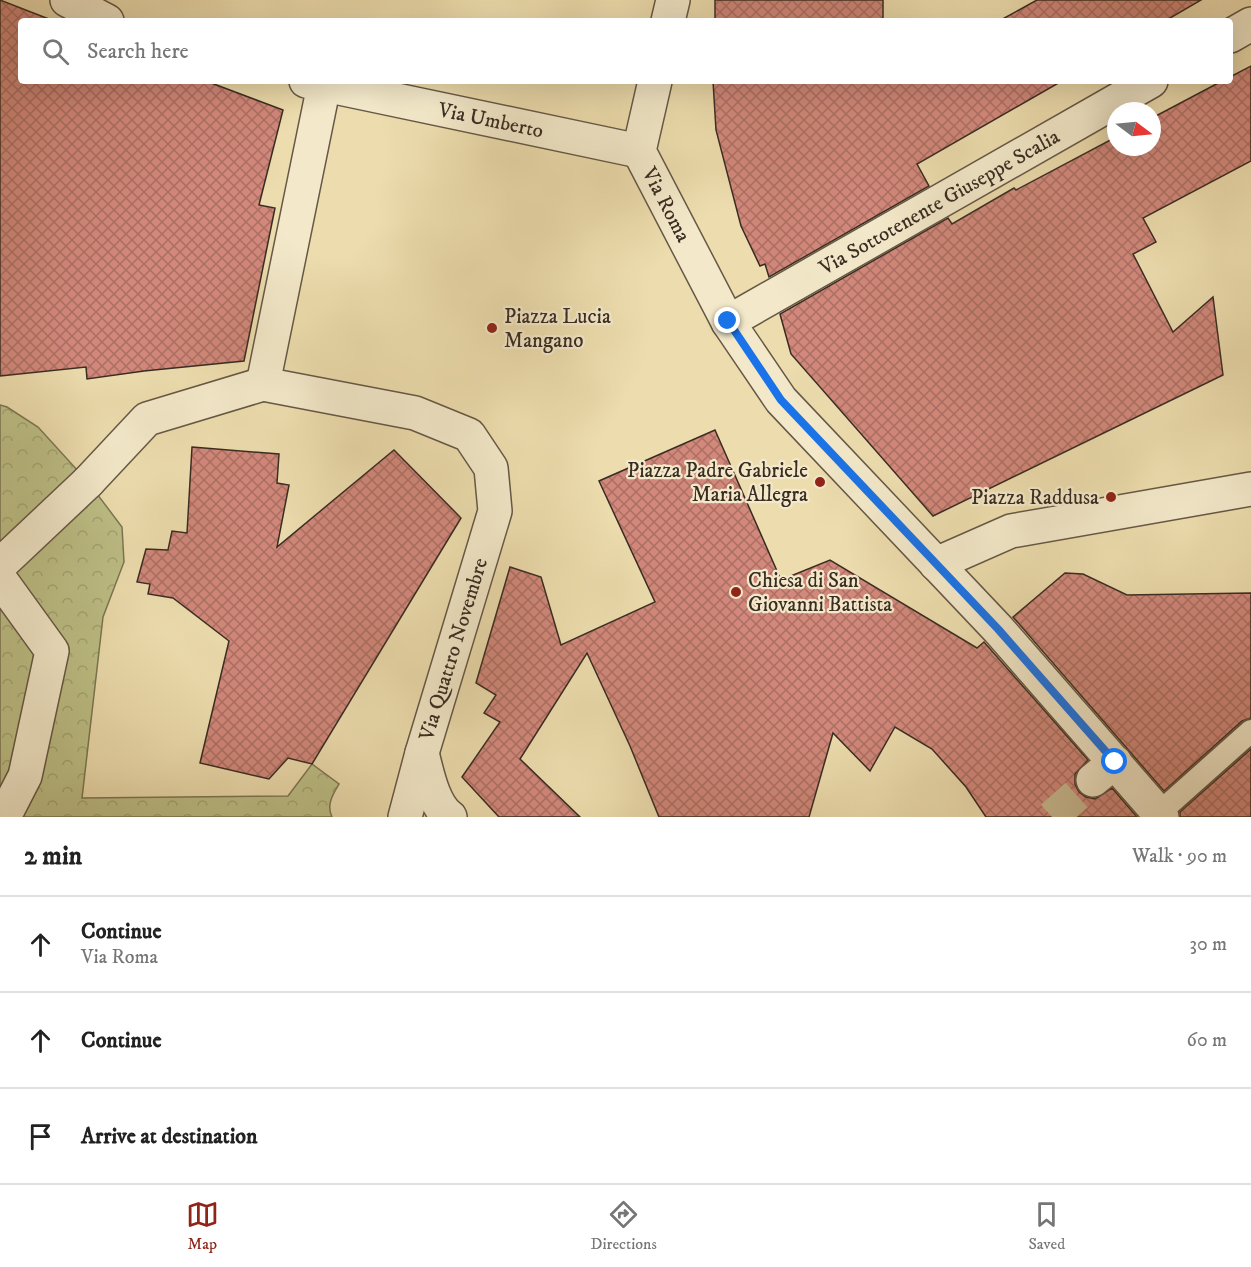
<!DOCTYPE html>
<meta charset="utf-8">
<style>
:root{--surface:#fff;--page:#f2f2f2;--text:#222;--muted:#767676;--line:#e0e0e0;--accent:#8f2418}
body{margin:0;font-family:"IM FELL DW Pica",serif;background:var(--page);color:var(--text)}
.compass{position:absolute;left:1107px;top:102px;width:54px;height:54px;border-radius:50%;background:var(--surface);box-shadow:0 6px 24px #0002;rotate:106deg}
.stop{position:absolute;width:18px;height:18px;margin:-14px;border:4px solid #1a73e8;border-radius:50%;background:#fff}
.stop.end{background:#1a73e8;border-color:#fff;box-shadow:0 2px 6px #0008}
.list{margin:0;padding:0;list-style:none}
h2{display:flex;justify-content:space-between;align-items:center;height:78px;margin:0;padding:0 24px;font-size:26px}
h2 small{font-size:20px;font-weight:400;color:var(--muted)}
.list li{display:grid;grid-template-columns:39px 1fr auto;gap:18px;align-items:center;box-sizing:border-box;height:96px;padding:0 24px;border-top:2px solid var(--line)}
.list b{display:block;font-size:22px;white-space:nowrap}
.list p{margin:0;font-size:20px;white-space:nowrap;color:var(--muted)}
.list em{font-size:20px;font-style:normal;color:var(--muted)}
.icon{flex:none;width:33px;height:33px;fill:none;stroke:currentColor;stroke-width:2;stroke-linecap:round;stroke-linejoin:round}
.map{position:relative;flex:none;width:1251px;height:817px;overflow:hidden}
.search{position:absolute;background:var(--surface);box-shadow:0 6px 24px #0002;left:18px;right:18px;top:18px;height:66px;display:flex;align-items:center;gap:15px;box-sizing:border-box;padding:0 21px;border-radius:6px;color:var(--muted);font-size:22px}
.sheet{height:366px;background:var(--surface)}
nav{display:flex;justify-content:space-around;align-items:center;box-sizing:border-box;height:84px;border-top:2px solid var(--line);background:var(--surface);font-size:16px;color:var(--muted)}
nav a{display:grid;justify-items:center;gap:3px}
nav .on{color:var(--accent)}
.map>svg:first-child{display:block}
.park{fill:url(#park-crowns);stroke:#7b7654;stroke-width:1.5}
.building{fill:url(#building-cross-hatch);stroke:#392c23;stroke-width:1.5}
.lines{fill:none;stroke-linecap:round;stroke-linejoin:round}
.minor-tunnel{stroke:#c9ba92;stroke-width:33;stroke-dasharray:33 16;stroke-linecap:butt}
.service-casing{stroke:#665846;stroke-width:26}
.pedestrian-casing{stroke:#665846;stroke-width:36}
.minor-casing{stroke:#665846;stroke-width:36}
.tertiary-casing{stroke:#665846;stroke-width:36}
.service{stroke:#f3e9ca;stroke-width:22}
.pedestrian{stroke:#f3e9ca;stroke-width:33}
.minor{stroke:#f3e9ca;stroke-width:33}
.tertiary{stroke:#f3e9ca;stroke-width:33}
.route{stroke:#1a73e8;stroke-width:8}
.poi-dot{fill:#8f2418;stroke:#f3e9ca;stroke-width:2}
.labels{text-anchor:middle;stroke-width:4.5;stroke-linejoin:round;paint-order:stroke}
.street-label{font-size:21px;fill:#392c23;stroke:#f3e9ca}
.poi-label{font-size:21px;fill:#392c23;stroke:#f3e9ca;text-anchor:start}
</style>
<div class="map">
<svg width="1251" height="817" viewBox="0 0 1251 817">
<defs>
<pattern id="park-crowns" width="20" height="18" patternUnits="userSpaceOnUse" patternTransform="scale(1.5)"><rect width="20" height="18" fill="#bdbf86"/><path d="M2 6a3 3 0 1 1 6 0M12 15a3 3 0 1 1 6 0" fill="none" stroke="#a3a473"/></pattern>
<pattern id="building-cross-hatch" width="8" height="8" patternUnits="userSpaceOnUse" patternTransform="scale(1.5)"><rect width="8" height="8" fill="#d2887b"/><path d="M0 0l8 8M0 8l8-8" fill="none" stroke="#ab6f64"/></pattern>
</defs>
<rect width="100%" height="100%" fill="#edddae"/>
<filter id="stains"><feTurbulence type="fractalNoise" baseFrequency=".00333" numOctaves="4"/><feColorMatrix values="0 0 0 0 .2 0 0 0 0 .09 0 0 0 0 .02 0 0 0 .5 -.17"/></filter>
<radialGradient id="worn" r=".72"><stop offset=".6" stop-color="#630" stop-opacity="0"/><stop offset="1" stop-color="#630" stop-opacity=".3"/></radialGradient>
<!-- park -->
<path class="park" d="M0,405L7,407L38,427L88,482L122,527L124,562L103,617L82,798L288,796L312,764L339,784C333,794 326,805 332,817H0Z"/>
<!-- building -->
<path class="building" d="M0,0L54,21H21V81H206L283,110L259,205L275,208L244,361L144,371L87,379L86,367L0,376Z
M715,0H883V21H715Z
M1037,0H1201L1165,21H999Z
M1251,66V161L1143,218L1156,242L1133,254L1173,332L1213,297L1223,375L933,516L791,354L780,314L948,218L952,224L1014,188L1016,190L1116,137V147H1152V118L1222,81H1230V77Z
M713,81H884L885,83L889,81H1062L917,164L929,186L769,277L765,264L760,266L741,226L716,130Z
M715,430L781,580L830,560L977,648L984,642L1088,760L1075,774V784L1079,792L1086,797L1095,799L1112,788L1137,817H986L966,787L932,749L895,727L870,771L833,733L809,817H659L630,746L587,653L520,759L580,817H499L462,777L500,722L484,713L496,695L476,683L510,567L541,577L561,645L655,602L599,481Z
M192,447L279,454L277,483L289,485L277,547L394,450L461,518L312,764L288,758L269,779L200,763L229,641L173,598L148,594L150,584L137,582L146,549L168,550L172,531L187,533Z
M1065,573L1083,574L1127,595L1251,593V718L1242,721L1164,791L1013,617Z
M1251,749V817H1180V812Z"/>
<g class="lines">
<!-- minor-tunnel -->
<path class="minor-tunnel" d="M1052,817L1093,780"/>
<defs>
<path id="service" d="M1159,813L1251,731"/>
<path id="pedestrian" d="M0,565L88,482
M0,579L52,651L25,776L4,817"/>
<g id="minor">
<path d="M1230,36L1251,24"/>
<path d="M324,85L263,384L415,413L469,435L491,468L495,511L422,753L405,817"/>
<path id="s1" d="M728,322L1151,81"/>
<path d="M88,482L147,419L263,384"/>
<path d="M422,753C427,772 433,805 450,817"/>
<path d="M1093,780L1115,762"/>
</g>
<g id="tertiary">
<path d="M67,0L107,21"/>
<path d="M668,21L673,0"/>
<path id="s2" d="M306,81L639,151"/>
<path id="s3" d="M655,81L639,151L728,322L781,400L998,629L1162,817"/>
<path d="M936,564L1011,531L1251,489"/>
</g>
</defs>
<!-- service casing -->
<use href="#service" class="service-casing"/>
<!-- pedestrian casing -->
<use href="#pedestrian" class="pedestrian-casing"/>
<!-- minor casing -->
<use href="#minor" class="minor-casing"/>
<!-- tertiary casing -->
<use href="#tertiary" class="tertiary-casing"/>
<!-- service -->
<use href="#service" class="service"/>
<!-- pedestrian -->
<use href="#pedestrian" class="pedestrian"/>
<!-- minor -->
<use href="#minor" class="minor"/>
<!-- tertiary -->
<use href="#tertiary" class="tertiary"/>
</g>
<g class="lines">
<!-- route -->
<path class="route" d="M728,321L781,400L998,629L1115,762"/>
</g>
<!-- markers -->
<g class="poi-dot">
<circle cx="492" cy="328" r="6"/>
<circle cx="820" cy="482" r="6"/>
<circle cx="1111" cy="497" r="6"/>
<circle cx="736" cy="592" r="6"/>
</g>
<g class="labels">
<!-- street labels -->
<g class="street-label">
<text dy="7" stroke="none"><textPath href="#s2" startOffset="189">Via Umberto</textPath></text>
<text dy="7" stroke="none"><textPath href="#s1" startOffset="243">Via Sottotenente Giuseppe Scalia</textPath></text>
<text dy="7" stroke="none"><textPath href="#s3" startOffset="132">Via Roma</textPath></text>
<text transform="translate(453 649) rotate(-73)" y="7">Via Quattro Novembre</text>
</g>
<!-- poi labels -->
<g class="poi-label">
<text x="504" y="323">Piazza Lucia<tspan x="504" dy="24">Mangano</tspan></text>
<text x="808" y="477" text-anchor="end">Piazza Padre Gabriele<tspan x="808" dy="24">Maria Allegra</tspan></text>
<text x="1099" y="504" text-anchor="end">Piazza Raddusa</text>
<text x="748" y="587">Chiesa di San<tspan x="748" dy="24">Giovanni Battista</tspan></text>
</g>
</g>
<rect width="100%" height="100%" filter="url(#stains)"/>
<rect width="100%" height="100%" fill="url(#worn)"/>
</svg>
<svg class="compass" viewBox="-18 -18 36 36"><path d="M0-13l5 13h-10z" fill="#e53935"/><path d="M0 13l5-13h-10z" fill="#767676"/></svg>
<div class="stop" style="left:1115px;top:762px"></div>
<div class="stop end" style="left:728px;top:321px"></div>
<div class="search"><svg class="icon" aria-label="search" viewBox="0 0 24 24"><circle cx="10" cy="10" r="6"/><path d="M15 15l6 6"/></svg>Search here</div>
</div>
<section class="sheet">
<h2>2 min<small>Walk · 90 m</small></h2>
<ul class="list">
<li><svg class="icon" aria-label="ahead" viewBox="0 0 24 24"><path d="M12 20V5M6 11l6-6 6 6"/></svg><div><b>Continue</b><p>Via Roma</p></div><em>30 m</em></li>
<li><svg class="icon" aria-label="ahead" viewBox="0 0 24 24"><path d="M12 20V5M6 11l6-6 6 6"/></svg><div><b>Continue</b></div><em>60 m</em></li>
<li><svg class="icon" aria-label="arrive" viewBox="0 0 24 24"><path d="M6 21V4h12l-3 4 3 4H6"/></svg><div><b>Arrive at destination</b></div></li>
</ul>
</section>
<nav>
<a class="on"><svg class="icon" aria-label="map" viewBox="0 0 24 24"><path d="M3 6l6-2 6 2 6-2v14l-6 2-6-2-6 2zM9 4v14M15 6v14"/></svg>Map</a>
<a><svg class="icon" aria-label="directions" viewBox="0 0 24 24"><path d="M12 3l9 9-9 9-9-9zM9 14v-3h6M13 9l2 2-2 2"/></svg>Directions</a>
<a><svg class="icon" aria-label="saved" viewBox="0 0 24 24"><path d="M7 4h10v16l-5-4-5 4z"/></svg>Saved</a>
</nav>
